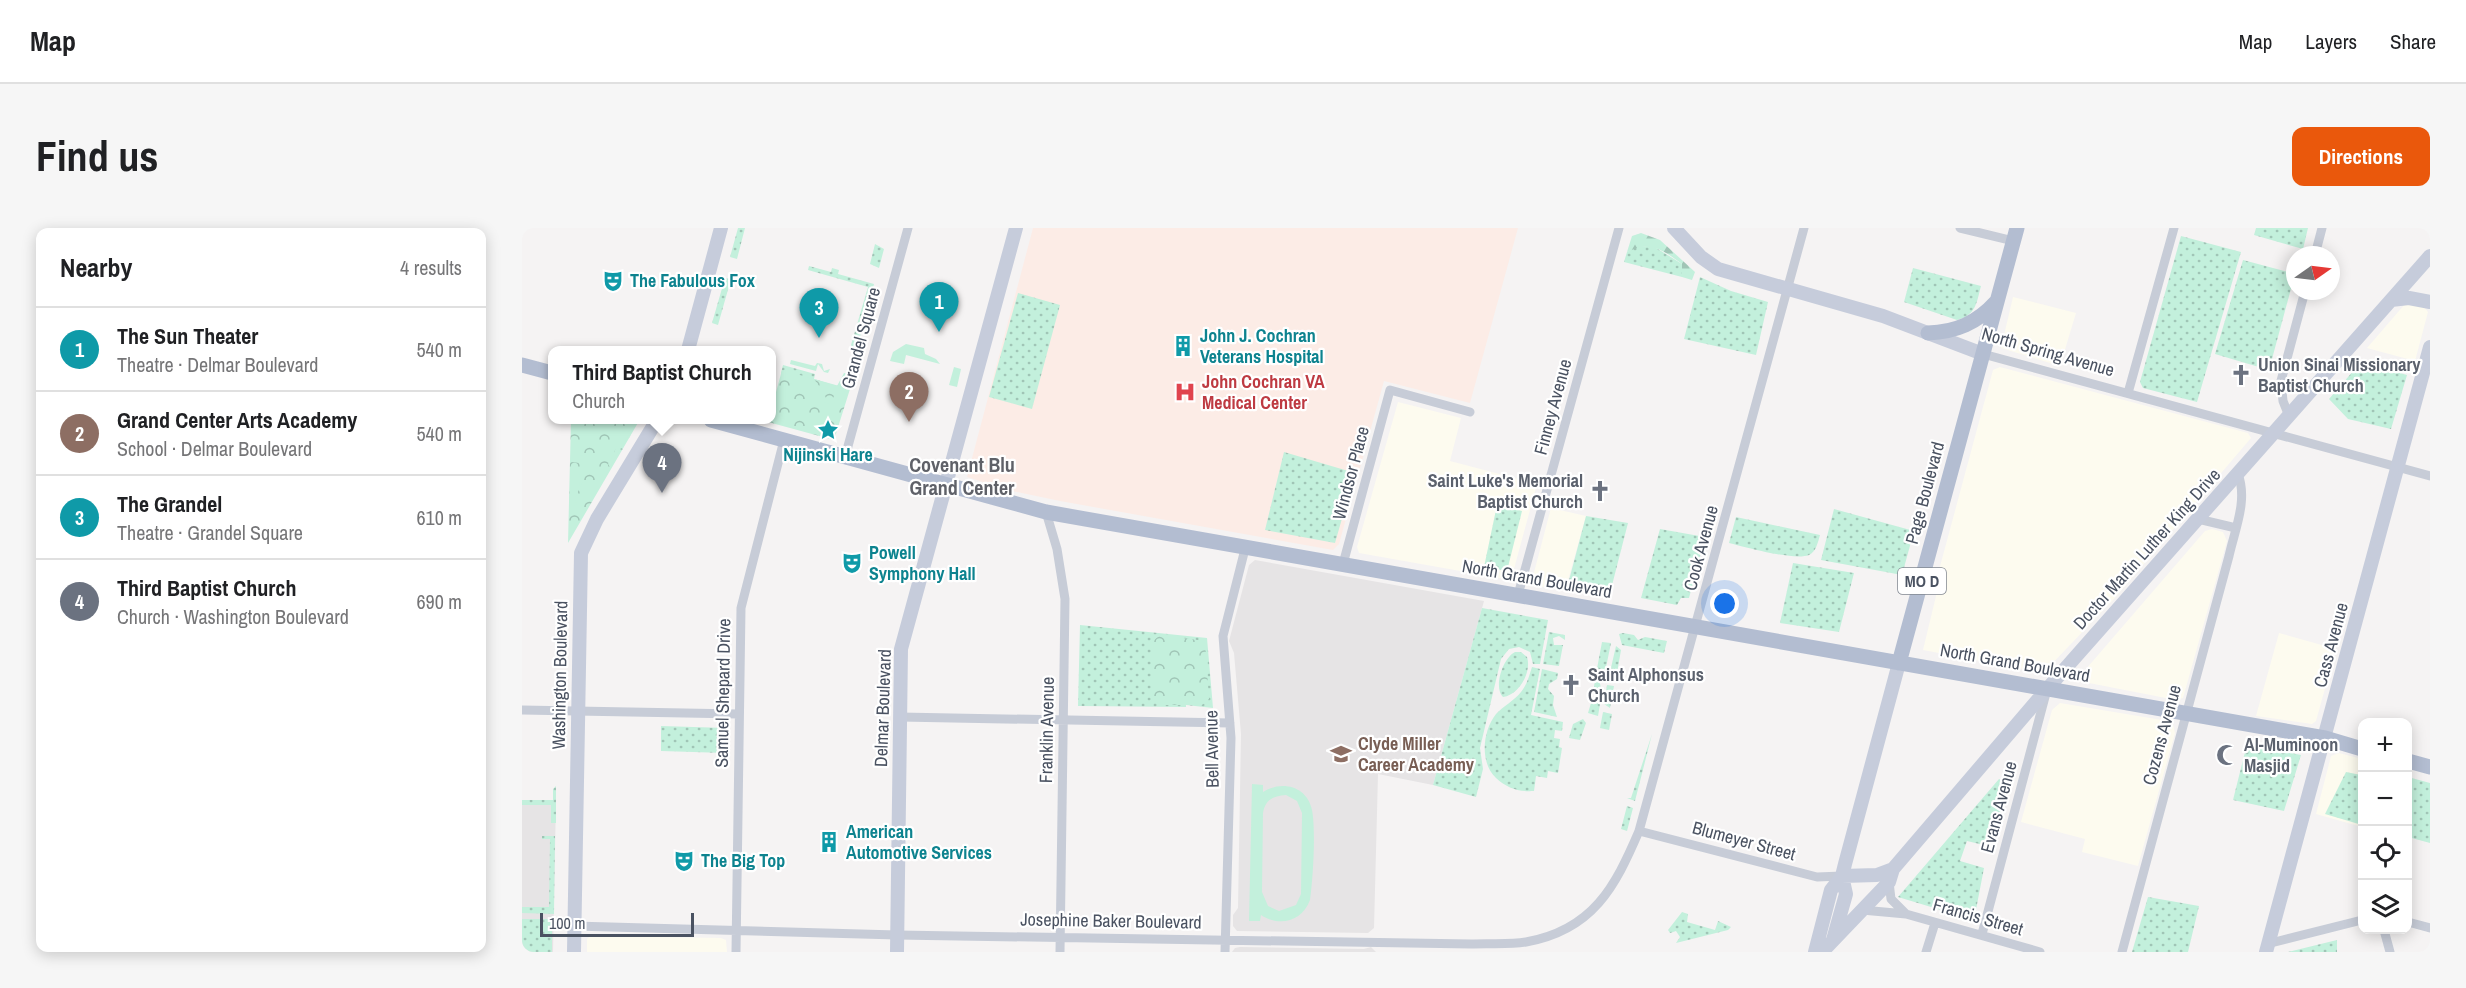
<!DOCTYPE html>
<meta charset="utf-8">
<style>
:root{--surface:#fff;--page:#f6f6f6;--text:#202124;--muted:#757577;--line:#e0e0e0;--accent:#ea580c}
body{margin:0;font-family:"Archivo Narrow",sans-serif;background:var(--page);color:var(--text)}
.controls{position:absolute;right:18px;bottom:18px;display:grid;overflow:hidden;border-radius:12px;box-shadow:0 3px 15px #0003}
.controls button{width:54px;height:54px;display:grid;place-items:center;padding:0;border:0;border-bottom:2px solid var(--line);background:var(--surface);color:var(--text);font:30px sans-serif}
.compass{position:absolute;left:1764px;top:18px;width:54px;height:54px;border-radius:50%;background:var(--surface);box-shadow:0 3px 15px #0003;rotate:76deg}
.scale{position:absolute;left:18px;bottom:15px;width:154px;box-sizing:border-box;padding-left:6px;border:3px solid #4a5261;border-top:0;font-size:16px;line-height:21px;white-space:nowrap;color:#4a5261;-webkit-text-stroke:4px #fff;paint-order:stroke}
.you{position:absolute;left:1203px;top:376px;width:21px;height:21px;margin:-15px;border:4px solid #fff;border-radius:50%;background:#1a73e8;box-shadow:0 0 0 9px #1a73e833}
.badge{display:grid;place-items:center;width:39px;height:39px;border-radius:50%;background:var(--accent);color:#fff;font-size:20px;font-weight:700}
.pin{position:absolute;translate:-50% -50px;filter:drop-shadow(0 2px 3px #0008)}
.pin::after{content:'';position:absolute;top:32px;width:21px;height:18px;background:inherit;clip-path:polygon(0 0,100% 0,50% 100%)}
.popup{position:absolute;left:26px;top:118px;width:228px;height:78px;box-sizing:border-box;display:grid;place-content:center;border-radius:12px;background:var(--surface);filter:drop-shadow(0 2px 4px #0005);font-size:20px;white-space:nowrap;color:var(--muted)}
.popup b{font-size:22px;color:var(--text)}
.popup::after{content:'';position:absolute;left:50%;top:100%;margin-left:-12px;border:12px solid transparent;border-top-color:var(--surface)}
.list{margin:0;padding:0;list-style:none}
h2{display:flex;justify-content:space-between;align-items:center;height:78px;margin:0;padding:0 24px;font-size:26px}
h2 small{font-size:20px;font-weight:400;color:var(--muted)}
.list li{display:grid;grid-template-columns:39px 1fr auto;gap:18px;align-items:center;box-sizing:border-box;height:84px;padding:0 24px;border-top:2px solid var(--line)}
.list b{display:block;font-size:22px;white-space:nowrap}
.list p{margin:0;font-size:20px;white-space:nowrap;color:var(--muted)}
.list em{font-size:20px;font-style:normal;color:var(--muted)}
.icon{flex:none;width:33px;height:33px;fill:none;stroke:currentColor;stroke-width:2;stroke-linecap:round;stroke-linejoin:round}
.map{position:relative;flex:none;width:1908px;height:724px;overflow:hidden;border-radius:12px}
header{display:flex;align-items:center;gap:36px;box-sizing:border-box;height:84px;padding:0 30px;background:var(--surface);border-bottom:2px solid var(--line)}
header strong{font-size:28px}
nav{display:flex;gap:33px;margin-inline-start:auto;font-size:21px}
.intro{display:flex;align-items:center;justify-content:space-between;box-sizing:border-box;height:144px;padding:0 36px}
h1{margin:0;font-size:42px}
.button{padding:15px 27px;border-radius:12px;background:var(--accent);color:#fff;font-size:21px;font-weight:700}
main{display:flex;gap:36px;padding:0 36px}
aside{flex:1;background:var(--surface);border-radius:12px;box-shadow:0 3px 15px #0003}
.map>svg:first-child{display:block}
.commercial{fill:#fdfbef}
.education{fill:#e6e4e5}
.medical{fill:#fcece6}
.grass{fill:url(#grass-dots)}
.forest{fill:url(#forest-firs)}
.park{fill:url(#park-crowns)}
.garden{fill:#c3f0dc;fill-rule:evenodd}
.lines{fill:none;stroke-linecap:round;stroke-linejoin:round}
.street{stroke:#c7ccd7;stroke-width:9}
.secondary{stroke:#c6ccdb;stroke-width:14}
.primary{stroke:#b3bdd1;stroke-width:15}
.labels{text-anchor:middle;stroke-width:4.5;stroke-linejoin:round;paint-order:stroke}
.shield{fill:#fff;stroke:#808690;stroke-width:1.5}
.shield-label{font-size:16px;font-weight:bold;fill:#4a5261}
.culture-label{font-size:18px;font-weight:bold;fill:#0d838f;stroke:#fff;text-anchor:start}
.street-label{font-size:18px;fill:#4a5261;stroke:#fff}
.worship-label{font-size:18px;font-weight:bold;fill:#5b616d;stroke:#fff;text-anchor:start}
.health-label{font-size:18px;font-weight:bold;fill:#be3a42;stroke:#fff;text-anchor:start}
.education-label{font-size:18px;font-weight:bold;fill:#785e54;stroke:#fff;text-anchor:start}
.neighbourhood-label{font-size:20px;font-weight:bold;fill:#5f6168;stroke:#fff}
</style>
<header>
<strong>Map</strong>
<nav><a>Map</a><a>Layers</a><a>Share</a></nav>
</header>
<div class="intro"><h1>Find us</h1><a class="button">Directions</a></div>
<main>
<aside>
<h2>Nearby<small>4 results</small></h2>
<ul class="list">
<li><span class="badge" style="background:#0f9aa8">1</span><div><b>The Sun Theater</b><p>Theatre · Delmar Boulevard</p></div><em>540 m</em></li>
<li><span class="badge" style="background:#8d6e63">2</span><div><b>Grand Center Arts Academy</b><p>School · Delmar Boulevard</p></div><em>540 m</em></li>
<li><span class="badge" style="background:#0f9aa8">3</span><div><b>The Grandel</b><p>Theatre · Grandel Square</p></div><em>610 m</em></li>
<li><span class="badge" style="background:#6b7280">4</span><div><b>Third Baptist Church</b><p>Church · Washington Boulevard</p></div><em>690 m</em></li>
</ul>
</aside>
<div class="map">
<svg width="1908" height="724" viewBox="0 0 1908 724">
<defs>
<pattern id="grass-dots" width="8" height="8" patternUnits="userSpaceOnUse" patternTransform="scale(1.5)"><rect width="8" height="8" fill="#c3f0dc"/><path d="M2 2h.1M6 6h.1" fill="none" stroke="#a0c5b6" stroke-width="1.8" stroke-linecap="round"/></pattern>
<pattern id="forest-firs" width="22" height="20" patternUnits="userSpaceOnUse" patternTransform="scale(1.5)"><rect width="22" height="20" fill="#c3f0dc"/><path d="M5 1l3.5 6h-7zM16 11l3.5 6h-7z" fill="#a0c5b6"/></pattern>
<pattern id="park-crowns" width="20" height="18" patternUnits="userSpaceOnUse" patternTransform="scale(1.5)"><rect width="20" height="18" fill="#c3f0dc"/><path d="M2 6a3 3 0 1 1 6 0M12 15a3 3 0 1 1 6 0" fill="none" stroke="#a0c5b6"/></pattern>
</defs>
<rect width="100%" height="100%" fill="#f5f3f3"/>
<!-- commercial -->
<path class="commercial" d="M1491,69L1554,85L1538,138L1479,120Z
M1883,76L1902,79L1906,84L1893,133L1845,120Z
M1478,139L1726,205L1729,210L1591,372L1524,442L1517,444L1401,422L1414,368L1413,357L1471,142Z
M876,174L939,190L928,233L1015,256L989,352L837,325L835,319Z
M1029,280L1064,288L1043,363L1016,358L1010,352Z
M1690,301L1701,304L1705,313L1661,470L1654,472L1567,455L1564,441L1683,303Z
M1757,405L1814,421L1794,493L1790,496L1734,488Z
M1538,475L1646,493L1651,496L1653,505L1616,638L1560,624L1563,611L1499,594L1530,482Z
M1817,525L1840,531V599L1794,586L1809,528Z
M68,708L199,710L204,712L205,724H65V711Z"/>
<!-- education -->
<path class="education" d="M733,332L962,373L911,557L856,546L852,700L846,705L715,703L711,698V687L716,680L719,506L712,425L707,413L727,337Z
M0,572H34L31,724H0Z
M718,719L842,721L849,719L854,724H710L713,720Z"/>
<!-- medical -->
<path class="medical" d="M511,0H996L948,175L862,153L817,316L811,322L538,273L490,263L445,249Z"/>
<!-- grass -->
<path class="grass" d="M216,0H223L215,31L208,29Z
M1734,0H1786L1781,21L1732,7Z
M1659,8L1719,24L1675,174L1621,160L1618,154Z
M353,16L362,21L357,40L348,36Z
M1131,18L1160,36V49L1102,34L1105,24L1114,19Z
M1721,32L1773,46L1747,142L1693,126Z
M287,38L309,44L310,40L317,42L316,46L352,56L334,124L329,123V117L346,59L286,42Z
M1391,40L1459,58C1455,73 1454,88 1435,92L1382,74Z
M1178,49L1209,63L1246,74L1234,127L1162,111Z
M203,50L209,51L196,97L190,95Z
M496,65L538,77L510,181L467,169Z
M1839,134L1885,147L1869,201L1826,191L1807,171Z
M261,137L293,146L292,151L315,158L322,145L328,146L321,170L259,145Z
M762,224L833,245L813,315L743,302Z
M975,277L1000,283L985,343L962,339Z
M1312,281L1392,303L1380,347L1299,332Z
M1064,288L1106,295L1088,365L1046,356Z
M1214,289L1298,307C1296,314 1294,324 1287,327C1272,333 1223,319 1207,315Z
M1138,301L1183,309L1167,370H1159L1155,377L1119,370Z
M1271,335L1332,345L1317,404L1258,395Z
M960,380L1026,392L1018,436H1011L1008,424L997,419L987,421L979,431L958,520L961,541L954,569L911,557Z
M558,397L685,410L691,480L664,477V479L556,478Z
M1027,404L1043,407V412L1037,408L1031,410L1032,417H1041L1037,438L1021,436Z
M1101,405L1112,407L1116,412L1123,409L1145,413L1142,425L1100,417L1097,406Z
M1080,414L1089,415L1082,449L1074,446Z
M1094,418L1099,422L1095,445L1088,444Z
M993,424H999L1005,429C1010,444 997,467 981,469C971,459 981,430 993,424Z
M1010,439L1018,441L1009,487L1041,494L1040,503L1033,502L1032,510L1038,511L1037,519L1040,520L1036,545L1026,543L1025,550L1014,548L1012,563C996,564 985,560 974,550C957,534 961,502 974,486C981,478 992,473 999,464C1005,457 1007,448 1010,439Z
M1020,441L1036,445L1035,451L1027,456L1026,461L1032,468L1031,477L1035,489L1012,484Z
M1073,450L1077,451L1080,465L1076,488L1066,485L1069,475L1077,470V465L1072,459Z
M1085,457L1092,458L1088,480L1082,476Z
M1081,484L1090,486L1087,502L1078,500Z
M1061,491L1064,495L1058,512L1047,510L1051,496Z
M139,498L204,500L203,525L139,523Z
M1130,506L1113,573L1105,570H1109Z
M1725,516L1779,527L1762,583L1711,572Z
M1840,538V597L1803,586L1824,544L1839,547Z
M1886,549L1908,555V615L1886,609Z
M1477,551L1486,555L1470,619L1445,613L1438,633L1462,640L1452,692L1376,669Z
M34,558V595H29V577H0V572H31V561Z
M1105,578L1111,580L1105,603L1099,601Z
M20,608H33L32,686L0,685V679H27L28,611H20Z
M1626,669L1677,678L1666,724H1610Z
M1160,684L1166,686L1165,694L1193,702L1196,693L1209,699L1206,702L1154,715L1158,709L1154,703L1148,705L1146,702Z
M0,691H30V724H0Z
M1815,712V724H1766Z"/>
<!-- forest -->
<path class="forest" d="M1119,5L1138,12L1173,44L1170,52L1160,49V36C1141,22 1128,12 1105,24L1110,8Z"/>
<!-- park -->
<path class="park" d="M260,142L328,161L312,212L246,194V192H249L250,179Z
M49,192L117,193L46,315Z
M638,407L683,413L687,471L680,477H637L631,470L630,414Z"/>
<!-- garden -->
<path class="garden" d="M384,116L402,120L403,126L414,131L418,136L384,127L382,136L368,133L371,124Z
M269,132L293,138L295,135L300,136L302,143L308,141L306,145L302,144L296,136L294,143L268,136Z
M432,139L439,141L435,159L427,157Z
M259,145L292,151L297,158L292,157L285,164L273,160Z
M316,160L323,163L314,174L308,177L301,173V164L304,170L310,172Z
M109,203L88,239L86,236C94,225 94,214 100,204Z
M49,227L61,228V252L53,271L55,278L47,277L48,260H57L58,235L49,234Z
M730,556L741,557V564C760,552 785,558 790,582C794,602 791,651 788,672C780,694 757,699 739,687L738,693H727ZM764,567L775,573L780,585L779,666L774,677L757,683L746,678L740,664L741,585C743,572 751,568 764,567Z"/>
<g class="lines">
<!-- street -->
<path class="street" d="M1438,0L1492,13
M1793,27L1800,0
M1461,126L1908,248
M1606,165L1652,0
M1767,188L1761,173L1759,153L1783,63
M323,229L386,0
M524,284L535,321L543,371L538,724
M1676,291L1714,300
M821,336L868,162L948,184
M996,367L1097,0
M0,482L217,486
M378,489L708,495
M1117,603L1295,649L1320,648
M1367,654L1369,671L1384,686
M1340,682L1384,686L1518,724
M1886,694L1908,700
M52,698L375,707L949,716C967,715 987,717 1004,714C1071,702 1093,659 1117,603L1282,0
M1862,702L1868,724
M1460,706L1524,465
M1745,716L1840,692
M214,724L219,380L262,212
M703,724L709,510L701,408L723,321
M1404,724L1413,695
M1600,724L1707,328C1713,301 1726,272 1716,246"/>
<!-- secondary -->
<path class="secondary" d="M1152,0L1179,29L1196,41L1361,88L1461,126
M1869,72L1887,70L1908,74
M166,122L199,0
M1320,648L1355,647L1371,641
M1311,712L1324,666L1320,648L1323,636L1377,435
M52,724L59,325L75,291L135,192
M375,724L379,421L494,0
M1293,724L1309,662L1320,648
M1300,724L1367,654L1371,641L1526,460L1908,28
M1744,724L1908,119"/>
<!-- primary -->
<path class="primary" d="M1406,105C1434,104 1455,95 1474,74
M0,137L30,145
M189,192L524,284L1803,510L1840,521
M1377,435L1495,0
M1886,533L1908,539"/>
</g>
<!-- icons -->
<defs>
<symbol id="theatre-bare" viewBox="-9 -9 18 18"><path d="M-5-5.5Q0-4 5-5.5V0Q5 5 0 6Q-5 5-5 0ZM-3.3-2.5H-1v1.5H-3.3ZM1-2.5H3.3v1.5H1ZM-2.8 1Q0 5.5 2.8 1Z" fill="#0f9aa8" stroke="#fff" stroke-width="2.5" paint-order="stroke"/></symbol>
<symbol id="building-bare" viewBox="-9 -9 18 18"><path d="M-4-6H4V6H1V3H-1V6H-4ZM-2.5-4.3h1.7v1.8h-1.7ZM.8-4.3h1.7v1.8H.8ZM-2.5-1h1.7V.8h-1.7ZM.8-1h1.7V.8H.8Z" fill="#0f9aa8" stroke="#fff" stroke-width="2.5" paint-order="stroke"/></symbol>
<symbol id="church-bare" viewBox="-9 -9 18 18"><path d="M-1.2-6h2.4v3.5h3.3v2.4h-3.3V6h-2.4V-.1h-3.3v-2.4h3.3Z" fill="#6b7280" stroke="#fff" stroke-width="2.5" paint-order="stroke"/></symbol>
<symbol id="hospital-bare" viewBox="-9 -9 18 18"><path d="M-5-5h3v3.5h4V-5h3V5h-3V1.5h-4V5h-3Z" fill="#e0444e" stroke="#fff" stroke-width="2.5" paint-order="stroke"/></symbol>
<symbol id="sight-bare" viewBox="-9 -9 18 18"><path d="M0-6L1.8-2.2L6-1.7L2.9 1.2L3.7 5.4L0 3.3L-3.7 5.4L-2.9 1.2L-6-1.7L-1.8-2.2Z" fill="#0f9aa8" stroke="#fff" stroke-width="2.5" paint-order="stroke"/></symbol>
<symbol id="school-bare" viewBox="-9 -9 18 18"><path d="M0-5L7-2L0 1L-7-2ZM-4 1L0 2.5L4 1V4Q0 6-4 4Z" fill="#8d6e63" stroke="#fff" stroke-width="2.5" paint-order="stroke"/></symbol>
<symbol id="mosque-bare" viewBox="-9 -9 18 18"><path d="M3.5-4.9A6 6 0 1 0 3.5 4.9A5 5 0 1 1 3.5-4.9Z" fill="#6b7280" stroke="#fff" stroke-width="2.5" paint-order="stroke"/></symbol>
</defs>
<g fill-rule="evenodd">
<use href="#theatre-bare" x="76" y="38" width="30" height="30"/>
<use href="#building-bare" x="646" y="103" width="30" height="30"/>
<use href="#church-bare" x="1704" y="132" width="30" height="30"/>
<use href="#hospital-bare" x="648" y="149" width="30" height="30"/>
<use href="#sight-bare" x="291" y="187" width="30" height="30"/>
<use href="#church-bare" x="1063" y="248" width="30" height="30"/>
<use href="#theatre-bare" x="315" y="320" width="30" height="30"/>
<use href="#church-bare" x="1034" y="442" width="30" height="30"/>
<use href="#school-bare" x="804" y="511" width="30" height="30"/>
<use href="#mosque-bare" x="1690" y="512" width="30" height="30"/>
<use href="#building-bare" x="292" y="599" width="30" height="30"/>
<use href="#theatre-bare" x="147" y="618" width="30" height="30"/>
</g>
<g class="labels">
<!-- shield labels -->
<rect class="shield" x="1376" y="340" width="48" height="26" rx="4.5"/>
<g class="shield-label">
<text x="1400" y="359">MO D</text>
</g>
<!-- culture labels -->
<g class="culture-label">
<text x="108" y="59">The Fabulous Fox</text>
<text x="678" y="114">John J. Cochran<tspan x="678" dy="21">Veterans Hospital</tspan></text>
<text x="306" y="233" text-anchor="middle">Nijinski Hare</text>
<text x="347" y="331">Powell<tspan x="347" dy="21">Symphony Hall</tspan></text>
<text x="324" y="610">American<tspan x="324" dy="21">Automotive Services</tspan></text>
<text x="179" y="639">The Big Top</text>
</g>
<!-- street labels -->
<g class="street-label">
<text transform="translate(339 110) rotate(-75)" y="6">Grandel Square</text>
<text transform="translate(1526 124) rotate(16)" y="6">North Spring Avenue</text>
<text transform="translate(1031 179) rotate(-75)" y="6">Finney Avenue</text>
<text transform="translate(829 245) rotate(-75)" y="6">Windsor Place</text>
<text transform="translate(1403 265) rotate(-75)" y="6">Page Boulevard</text>
<text transform="translate(1179 320) rotate(-75)" y="6">Cook Avenue</text>
<text transform="translate(1625 321) rotate(-48)" y="6">Doctor Martin Luther King Drive</text>
<text transform="translate(1015 351) rotate(10)" y="6">North Grand Boulevard</text>
<text transform="translate(1809 417) rotate(-75)" y="6">Cass Avenue</text>
<text transform="translate(1493 435) rotate(10)" y="6">North Grand Boulevard</text>
<text transform="translate(38 447) rotate(-89)" y="6">Washington Boulevard</text>
<text transform="translate(201 465) rotate(-89)" y="6">Samuel Shepard Drive</text>
<text transform="translate(361 480) rotate(-88)" y="6">Delmar Boulevard</text>
<text transform="translate(525 502) rotate(-89)" y="6">Franklin Avenue</text>
<text transform="translate(1640 507) rotate(-75)" y="6">Cozens Avenue</text>
<text transform="translate(690 521) rotate(-91)" y="6">Bell Avenue</text>
<text transform="translate(1477 579) rotate(-75)" y="6">Evans Avenue</text>
<text transform="translate(1222 613) rotate(15)" y="6">Blumeyer Street</text>
<text transform="translate(1456 689) rotate(16)" y="6">Francis Street</text>
<text transform="translate(589 693) rotate(1)" y="6">Josephine Baker Boulevard</text>
</g>
<!-- worship labels -->
<g class="worship-label">
<text x="1736" y="143">Union Sinai Missionary<tspan x="1736" dy="21">Baptist Church</tspan></text>
<text x="1061" y="259" text-anchor="end">Saint Luke's Memorial<tspan x="1061" dy="21">Baptist Church</tspan></text>
<text x="1066" y="453">Saint Alphonsus<tspan x="1066" dy="21">Church</tspan></text>
<text x="1722" y="523">Al-Muminoon<tspan x="1722" dy="21">Masjid</tspan></text>
</g>
<!-- health labels -->
<g class="health-label">
<text x="680" y="160">John Cochran VA<tspan x="680" dy="21">Medical Center</tspan></text>
</g>
<!-- education labels -->
<g class="education-label">
<text x="836" y="522">Clyde Miller<tspan x="836" dy="21">Career Academy</tspan></text>
</g>
<!-- neighbourhood labels -->
<g class="neighbourhood-label">
<text x="440" y="244">Covenant Blu<tspan x="440" dy="23">Grand Center</tspan></text>
</g>
</g>
</svg>
<div class="controls">
<button>+</button>
<button>−</button>
<button><svg class="icon" aria-label="locate" viewBox="0 0 24 24"><circle cx="12" cy="12" r="6"/><path d="M12 2v4M12 18v4M2 12h4M18 12h4"/></svg></button>
<button><svg class="icon" aria-label="layers" viewBox="0 0 24 24"><path d="M12 4l9 5-9 5-9-5zM3 14l9 5 9-5"/></svg></button>
</div>
<svg class="compass" viewBox="-18 -18 36 36"><path d="M0-13l5 13h-10z" fill="#e53935"/><path d="M0 13l5-13h-10z" fill="#757577"/></svg>
<div class="scale">100 m</div>
<div class="you"></div>
<div class="pin badge" style="left:417px;top:104px;background:#0f9aa8">1</div>
<div class="pin badge" style="left:387px;top:194px;background:#8d6e63">2</div>
<div class="pin badge" style="left:297px;top:110px;background:#0f9aa8">3</div>
<div class="pin badge" style="left:140px;top:265px;background:#6b7280">4</div>
<div class="popup"><b>Third Baptist Church</b>Church</div>
</div>
</main>
